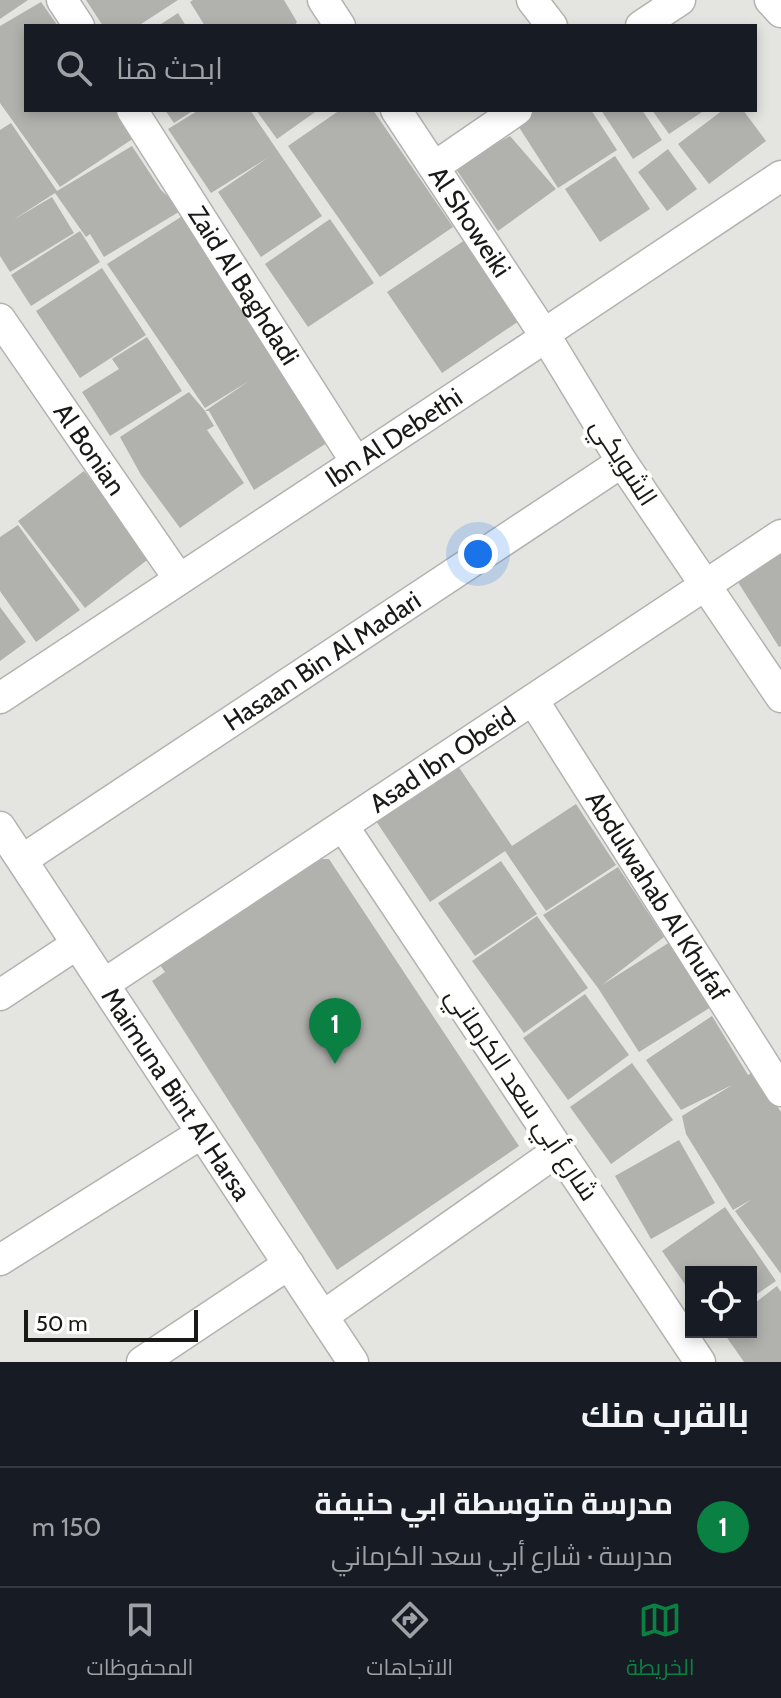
<!DOCTYPE html>
<html lang="ar">
<meta charset="utf-8">
<style>
:root{--surface:#171b24;--page:#20242c;--text:#f1f3f6;--muted:#9ea1a6;--line:#363941;--accent:#0b8043}
body{margin:0;font-family:Cabin,Cairo,sans-serif;background:var(--page);color:var(--text);direction:rtl}
.controls{position:absolute;right:24px;bottom:24px;display:grid;overflow:hidden;border-radius:0px;box-shadow:0 4px 12px #0003}
.controls button{width:72px;height:72px;display:grid;place-items:center;padding:0;border:0;border-bottom:2px solid var(--line);background:var(--surface);color:var(--text);font:40px sans-serif}
.scale{position:absolute;left:24px;bottom:20px;width:174px;box-sizing:border-box;padding-left:8px;border:4px solid #191918;border-top:0;font-size:22px;line-height:28px;white-space:nowrap;color:#191918;-webkit-text-stroke:6px #fffffe;paint-order:stroke}
.you{position:absolute;left:478px;top:554px;width:28px;height:28px;margin:-20px;border:6px solid #fff;border-radius:50%;background:#1a73e8;box-shadow:0 0 0 12px #1a73e833}
.badge{display:grid;place-items:center;width:52px;height:52px;border-radius:50%;background:var(--accent);color:#fff;font-size:26px;font-weight:700}
.pin{position:absolute;translate:-50% -66px;filter:drop-shadow(0 2px 4px #0008)}
.pin::after{content:'';position:absolute;top:42px;width:28px;height:24px;background:inherit;clip-path:polygon(0 0,100% 0,50% 100%)}
.list{margin:0;padding:0;list-style:none}
h2{display:flex;justify-content:space-between;align-items:center;height:104px;margin:0;padding:0 32px;font-size:34px}
h2 small{font-size:26px;font-weight:400;color:var(--muted)}
.list li{display:grid;grid-template-columns:52px 1fr auto;gap:24px;align-items:center;box-sizing:border-box;height:120px;padding:0 32px;border-top:2px solid var(--line)}
.list b{display:block;font-size:30px;white-space:nowrap}
.list p{margin:0;font-size:26px;white-space:nowrap;color:var(--muted)}
.list em{font-size:26px;font-style:normal;color:var(--muted)}
.icon{flex:none;width:44px;height:44px;fill:none;stroke:currentColor;stroke-width:2;stroke-linecap:round;stroke-linejoin:round}
.map{position:relative;flex:none;width:781px;height:1362px;overflow:hidden;direction:ltr}
.search{position:absolute;background:var(--surface);box-shadow:0 4px 12px #0003;left:24px;right:24px;top:24px;height:88px;display:flex;align-items:center;gap:20px;box-sizing:border-box;padding:0 28px;border-radius:0px;color:var(--muted);font-size:30px}
.sheet{height:224px;background:var(--surface)}
nav{display:flex;justify-content:space-around;align-items:center;box-sizing:border-box;height:112px;border-top:2px solid var(--line);background:var(--surface);font-size:22px;color:var(--muted)}
nav a{display:grid;justify-items:center;gap:4px}
nav .on{color:var(--accent)}
.map>svg:first-child{display:block}
.building{fill:#b1b1ae}
.lines{fill:none;stroke-linecap:round;stroke-linejoin:round}
.minor-casing{stroke:#b2b2af;stroke-width:33}
.minor{stroke:#fff;stroke-width:30}
.labels{text-anchor:middle;stroke-width:8;stroke-linejoin:round;paint-order:stroke}
.street-label{font-size:26px;fill:#191918;stroke:#fffffe}
</style>
<div class="map">
<svg width="781" height="1362" viewBox="0 0 781 1362">
<rect width="100%" height="100%" fill="#e4e4e1"/>
<!-- building -->
<path class="building" d="M0,0H28L0,19Z
M86,0H178L138,26H103Z
M193,0H284L297,22L294,26H205L190,2Z
M41,2L58,26H26V110H115L134,138L60,187L0,103V26Z
M178,13L186,26H158Z
M165,110H194L174,123Z
M199,110H250L322,216L261,257L218,192L269,157L211,193L168,129Z
M256,110H318L277,139Z
M340,110H373L453,227L380,277L288,146Z
M532,110H591L617,150L558,188L515,121Z
M601,110H642L662,140L633,159Z
M652,110H705L669,134Z
M723,110H743L766,141L709,184L678,144Z
M11,123L57,191L132,146L161,190L182,210L104,257L90,234L86,237L55,193L13,220L52,197L74,233L10,272L0,256V130Z
M510,136L556,189L498,231L454,166Z
M668,149L697,189L667,211L638,172Z
M615,156L650,209L600,242L565,189Z
M184,215L333,439L254,490L209,411H205L214,426L207,430L244,483L180,528L141,475L120,437L189,392L205,411L249,381L205,408L107,264Z
M330,219L374,283L308,327L265,264Z
M80,231L100,262L31,306L11,275Z
M465,240L519,321L442,373L387,292Z
M102,268L146,335L80,378L36,311Z
M147,337L182,391L110,436L82,392L119,369L112,359Z
M84,471L151,557L85,608L18,521Z
M18,525L80,610L36,642L0,591V537Z
M781,550V646L779,647L736,579Z
M0,607L26,642L0,661Z
M456,763L512,846L576,804L616,865L546,911L505,851L430,902L374,818Z
M319,859H329L519,1146L337,1270L152,981L165,972L160,965Z
M501,861L537,914L475,956L438,903Z
M618,867L664,937L602,985L670,942L711,1007L639,1052L598,988L543,915Z
M537,916L588,988L524,1033L472,961Z
M585,994L629,1055L568,1100L523,1038Z
M712,1016L748,1075L755,1071L781,1112V1274L735,1211L752,1199L733,1210L686,1134L682,1116L732,1085L681,1110L646,1060Z
M632,1063L673,1120L611,1164L570,1107Z
M679,1140L715,1203L651,1239L615,1176Z
M725,1207L776,1281L751,1298V1272H691V1293L662,1251Z
M777,1286L781,1292V1362H744L723,1332H751V1306Z"/>
<g class="lines">
<defs>
<g id="minor">
<path d="M62,0L79,26"/>
<path d="M323,0L340,26"/>
<path d="M532,0L552,26"/>
<path d="M770,0L781,12"/>
<path d="M641,26L680,0"/>
<path id="s1" d="M132,110L356,462"/>
<path id="s2" d="M396,110L544,334"/>
<path d="M434,167L517,110"/>
<path id="s3" d="M0,319L179,579"/>
<path d="M546,337L622,462L781,697"/>
<path id="s4" d="M0,698L546,337L544,334L781,176"/>
<path id="s5" d="M533,700L781,1091"/>
<path d="M343,826L700,1362"/>
<path id="s6" d="M0,827L353,1362"/>
<path id="s7" d="M22,860L622,462"/>
<path id="s8" d="M104,984L781,535"/>
<path d="M0,995L77,944"/>
<path d="M0,1260L202,1133"/>
<path d="M323,1316L559,1150"/>
<path d="M142,1362L289,1264"/>
</g>
</defs>
<!-- minor casing -->
<use href="#minor" class="minor-casing"/>
<!-- minor -->
<use href="#minor" class="minor"/>
</g>
<g class="labels">
<!-- street labels -->
<g class="street-label">
<text dy="9" stroke="none"><textPath href="#s2" startOffset="134">Al Showeiki</textPath></text>
<text dy="9" stroke="none"><textPath href="#s1" startOffset="208">Zaid Al Baghdadi</textPath></text>
<text dy="9" stroke="none"><textPath href="#s4" startOffset="472">Ibn Al Debethi</textPath></text>
<text dy="9" stroke="none"><textPath href="#s3" startOffset="158">Al Bonian</textPath></text>
<text transform="translate(624 462) rotate(57)" y="9">الشويكي</text>
<text dy="9" stroke="none"><textPath href="#s7" startOffset="360">Hasaan Bin Al Madari</textPath></text>
<text dy="9" stroke="none"><textPath href="#s8" startOffset="406">Asad Ibn Obeid</textPath></text>
<text dy="9" stroke="none"><textPath href="#s5" startOffset="232">Abdulwahab Al Khufaf</textPath></text>
<text dy="9" stroke="none"><textPath href="#s6" startOffset="320">Maimuna Bint Al Harsa</textPath></text>
<text transform="translate(522 1094) rotate(56)" y="9">شارع أبي سعد الكرماني</text>
</g>
</g>
</svg>
<div class="controls">
<button><svg class="icon" aria-label="locate" viewBox="0 0 24 24"><circle cx="12" cy="12" r="6"/><path d="M12 2v4M12 18v4M2 12h4M18 12h4"/></svg></button>
</div>
<div class="scale">50 m</div>
<div class="you"></div>
<div class="pin badge" style="left:335px;top:1064px">1</div>
<div class="search"><svg class="icon" aria-label="search" viewBox="0 0 24 24"><circle cx="10" cy="10" r="6"/><path d="M15 15l6 6"/></svg>ابحث هنا</div>
</div>
<section class="sheet">
<h2>بالقرب منك<small></small></h2>
<ul class="list">
<li><span class="badge">1</span><div><b>مدرسة متوسطة ابي حنيفة</b><p>مدرسة · شارع أبي سعد الكرماني</p></div><em>150 m</em></li>
</ul>
</section>
<nav>
<a class="on"><svg class="icon" aria-label="map" viewBox="0 0 24 24"><path d="M3 6l6-2 6 2 6-2v14l-6 2-6-2-6 2zM9 4v14M15 6v14"/></svg>الخريطة</a>
<a><svg class="icon" aria-label="directions" viewBox="0 0 24 24"><path d="M12 3l9 9-9 9-9-9zM9 14v-3h6M13 9l2 2-2 2"/></svg>الاتجاهات</a>
<a><svg class="icon" aria-label="saved" viewBox="0 0 24 24"><path d="M7 4h10v16l-5-4-5 4z"/></svg>المحفوظات</a>
</nav>
